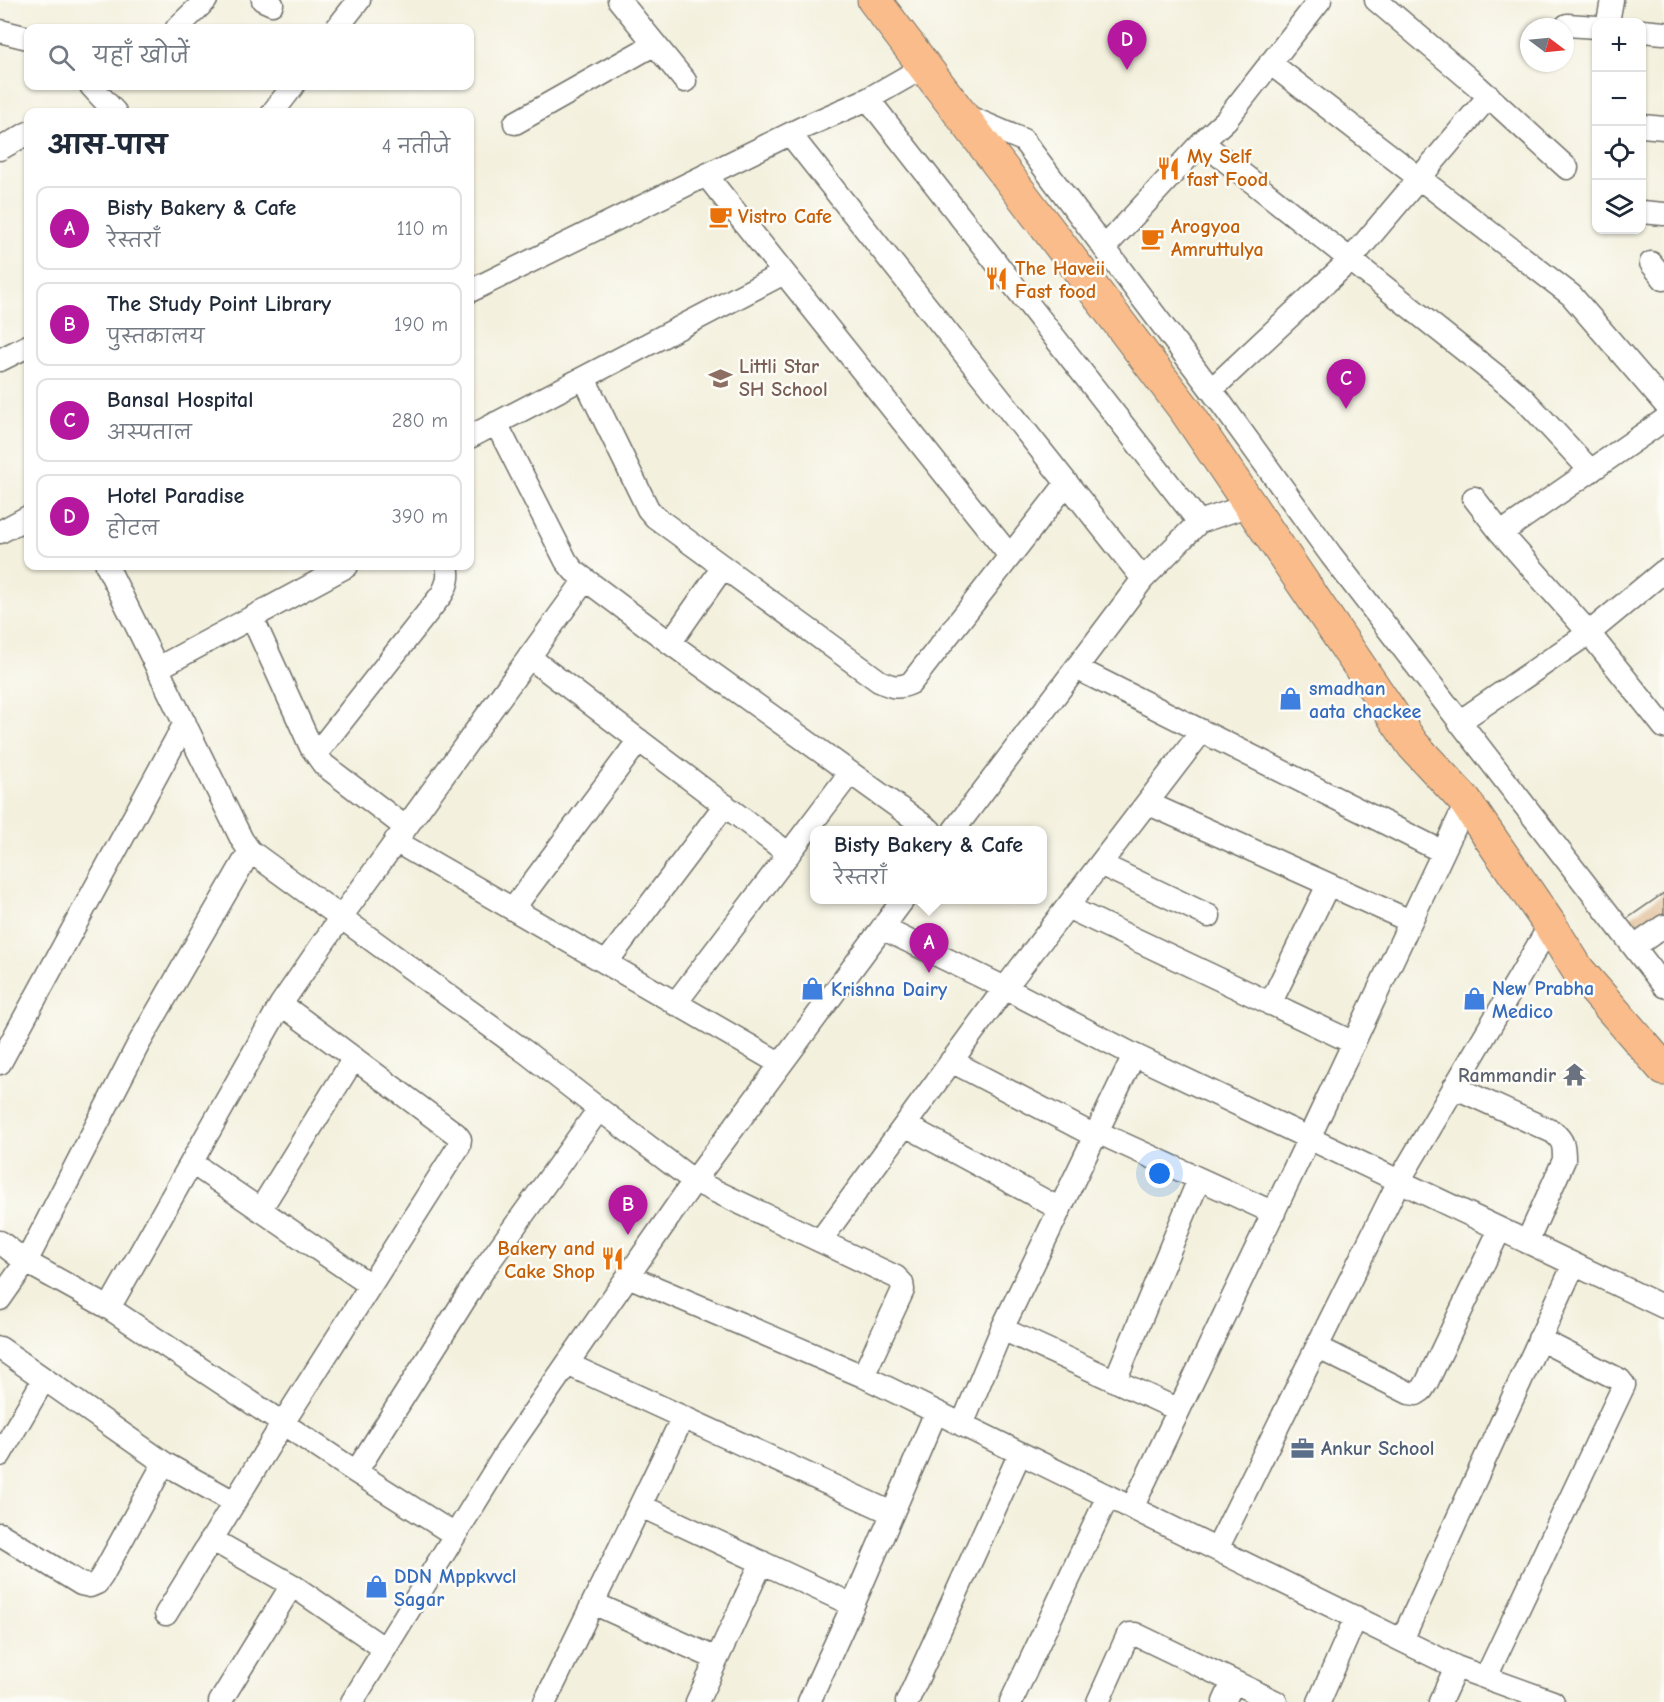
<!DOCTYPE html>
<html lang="hi">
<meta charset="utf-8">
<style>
:root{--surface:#fff;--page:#f6f6f7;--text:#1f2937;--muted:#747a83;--line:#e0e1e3;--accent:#b5179e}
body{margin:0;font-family:"Comic Neue","Playpen Sans Deva",sans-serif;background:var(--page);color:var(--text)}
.controls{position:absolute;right:18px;top:18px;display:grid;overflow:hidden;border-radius:12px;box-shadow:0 2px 4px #0004}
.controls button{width:54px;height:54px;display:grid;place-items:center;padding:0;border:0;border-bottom:2px solid var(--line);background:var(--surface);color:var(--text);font:30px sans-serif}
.compass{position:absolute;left:1520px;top:18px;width:54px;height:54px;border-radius:50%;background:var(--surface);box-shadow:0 2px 4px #0004;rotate:106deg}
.you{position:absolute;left:1160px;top:1174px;width:21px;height:21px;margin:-15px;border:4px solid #fff;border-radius:50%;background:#1a73e8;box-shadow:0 0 0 9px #1a73e833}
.badge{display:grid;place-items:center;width:39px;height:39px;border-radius:50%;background:var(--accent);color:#fff;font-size:20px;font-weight:700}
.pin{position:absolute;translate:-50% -50px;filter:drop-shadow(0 2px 3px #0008)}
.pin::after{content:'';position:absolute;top:32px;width:21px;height:18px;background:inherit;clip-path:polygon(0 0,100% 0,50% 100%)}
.popup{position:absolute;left:810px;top:826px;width:237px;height:78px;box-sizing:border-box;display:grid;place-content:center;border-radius:12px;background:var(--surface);filter:drop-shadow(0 2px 4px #0005);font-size:20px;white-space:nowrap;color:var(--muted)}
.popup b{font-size:22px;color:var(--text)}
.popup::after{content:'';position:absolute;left:50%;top:100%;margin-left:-12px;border:12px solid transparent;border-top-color:var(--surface)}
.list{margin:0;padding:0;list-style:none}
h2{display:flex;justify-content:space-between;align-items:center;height:78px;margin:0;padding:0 24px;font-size:26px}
h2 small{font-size:20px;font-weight:400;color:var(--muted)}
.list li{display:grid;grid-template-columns:39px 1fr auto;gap:18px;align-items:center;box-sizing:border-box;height:84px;margin:0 12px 12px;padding:0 12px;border:2px solid var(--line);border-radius:12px}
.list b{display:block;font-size:22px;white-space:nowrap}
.list p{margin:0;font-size:20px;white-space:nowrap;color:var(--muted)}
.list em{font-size:20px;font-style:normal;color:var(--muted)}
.icon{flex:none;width:33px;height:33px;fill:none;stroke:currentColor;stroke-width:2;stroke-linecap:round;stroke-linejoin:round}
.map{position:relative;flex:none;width:1664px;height:1702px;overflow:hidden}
.search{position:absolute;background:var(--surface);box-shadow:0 2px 4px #0004;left:24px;top:24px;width:450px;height:66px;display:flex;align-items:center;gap:15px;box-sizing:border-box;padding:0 21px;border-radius:12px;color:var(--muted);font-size:22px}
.panel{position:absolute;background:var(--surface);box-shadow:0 2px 4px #0004;left:24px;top:108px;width:450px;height:462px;border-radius:12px}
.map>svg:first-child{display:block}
.building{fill:#d5a570}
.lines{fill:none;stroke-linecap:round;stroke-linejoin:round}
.street-casing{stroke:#717069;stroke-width:25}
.highway-casing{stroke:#717069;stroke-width:35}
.street{stroke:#fff;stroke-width:22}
.highway{stroke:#f9bc8a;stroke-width:33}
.labels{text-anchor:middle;stroke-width:5;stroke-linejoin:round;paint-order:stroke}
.food-label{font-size:20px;font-weight:bold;fill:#c56008;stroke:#fdfcf7;text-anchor:start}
.education-label{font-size:20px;font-weight:bold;fill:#785e54;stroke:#fdfcf7;text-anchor:start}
.shop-label{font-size:20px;font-weight:bold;fill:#366cbe;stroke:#fdfcf7;text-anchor:start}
.worship-label{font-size:20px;font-weight:bold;fill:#5b616d;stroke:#fdfcf7;text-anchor:end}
.service-label{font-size:20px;font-weight:bold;fill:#4e5e75;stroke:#fdfcf7;text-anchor:start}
</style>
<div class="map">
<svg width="1664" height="1702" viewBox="0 0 1664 1702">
<rect width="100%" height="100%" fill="#fdfcf7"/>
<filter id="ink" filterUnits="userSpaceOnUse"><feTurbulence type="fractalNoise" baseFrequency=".0167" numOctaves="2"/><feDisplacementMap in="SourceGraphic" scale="12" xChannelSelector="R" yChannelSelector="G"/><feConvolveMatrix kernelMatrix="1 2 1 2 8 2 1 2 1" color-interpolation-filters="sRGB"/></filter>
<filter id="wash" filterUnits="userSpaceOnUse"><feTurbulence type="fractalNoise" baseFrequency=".008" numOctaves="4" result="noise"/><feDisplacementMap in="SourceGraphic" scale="24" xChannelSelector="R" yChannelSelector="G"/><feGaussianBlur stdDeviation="1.35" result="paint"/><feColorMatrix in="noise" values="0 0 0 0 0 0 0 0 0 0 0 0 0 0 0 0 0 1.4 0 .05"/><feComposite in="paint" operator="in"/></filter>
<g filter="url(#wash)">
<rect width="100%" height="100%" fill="#f3f0dd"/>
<g id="blocks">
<!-- building -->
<path class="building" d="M1664,893V917L1635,939L1621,923Z"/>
</g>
</g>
<g filter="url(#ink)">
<use href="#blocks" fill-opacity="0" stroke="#717069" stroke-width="1.5"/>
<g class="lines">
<defs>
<path id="street" d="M263,0L272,4
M619,0L685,81
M1376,0L1475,84L1567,168
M1608,22L1612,0
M1567,25L1596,27
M177,28L206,0
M337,28L359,0
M0,31L28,38
M1642,31L1664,33
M1270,63L1571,295L1664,403
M91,86L115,112
M868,99L1199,522
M273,112L293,86
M964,115L1023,140L1218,399L1331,555L1664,986
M515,123L655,44
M1642,126L1664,128
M790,134L1143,579
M1202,142L1508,385L1524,399L1591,471
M0,149L28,133
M706,175L1010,556
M1642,212L1664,214
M1104,248L1202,142L1226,120L1320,0
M1651,263L1664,279
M470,291L802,128L868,99L924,67
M0,360L28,346
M584,378L648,509L655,517L879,681C892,687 898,689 911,683L1067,483
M1211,390L1350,260L1489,96
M496,423L566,561L574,571L670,643L930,830
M470,437L784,273
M1474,498L1501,533L1589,633L1664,727
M0,532L28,517
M1501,533L1664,420
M107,566L242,840L250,851L527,1053L599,1109L694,1181L896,1277L902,1283L903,1290L863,1376
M252,617L311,747L324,765L405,827
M670,643L723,567
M529,657L789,854
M158,668L347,566
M1076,668L1443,852
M1459,722L1589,633L1664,571
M316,754L442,594C447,585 450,577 447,566
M1147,803L1410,921
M954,830L1143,579L1199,522L1250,505
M395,841L781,1064
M1100,864L1209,916
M1067,907L1354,1043
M513,909L639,740
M882,928L1005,988L1134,1055L1664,1307
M1634,947L1664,926
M606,963L725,805
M675,1004L850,773
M1270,1004L1328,885
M951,1061L1095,1136
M0,1063L185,723
M1454,1087L1553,1132C1564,1141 1564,1146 1564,1160L1527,1242
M905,1125L1060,1209
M1097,1132L1274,1213
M192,1163L370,1285
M260,1210L354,1058
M820,1241L1005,988L1202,731
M0,1242L26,1262L109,1308L356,1472L455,1535
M628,1276L863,1376L1456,1667L1553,1702
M0,1299L26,1262L138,1045L250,851
M109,1308L281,1004L341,917L585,580
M1002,1329L1179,1410
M1317,1347L1409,1393L1416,1394L1422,1390L1427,1382L1500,1229
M0,1348L164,1463L234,1502
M567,1364L892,1513
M1115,1381L1199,1179
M962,1425L1002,1329L1134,1055
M0,1455L44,1379
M356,1472L484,1269L599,1109
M641,1506L853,1605
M1132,1508L1309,1138L1461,814
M0,1534L81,1584L90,1586L97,1583L102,1576L164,1463
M211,1539L292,1585L385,1649
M1217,1549L1399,1181L1550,925
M593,1603L717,1659
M166,1614L283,1423L459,1146L460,1139L456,1134L281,1004
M1402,1640L1574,1264
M1486,1677L1624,1385L1620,1380L1539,1339
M220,1702L292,1585
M352,1702L510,1446L694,1181L903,900
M545,1702L683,1417
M697,1702L762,1562
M809,1702L853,1605L936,1412
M907,1702L1020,1453
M1011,1702L1108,1496
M1098,1702L1127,1637L1130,1634H1135L1276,1702
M1224,1702L1233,1682
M1319,1702L1356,1617
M1440,1702L1456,1667"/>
<path id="highway" d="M874,0L1186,411L1413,745L1465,801L1550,925L1578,970L1664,1069"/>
</defs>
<!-- street casing -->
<use href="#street" class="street-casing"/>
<!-- highway casing -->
<use href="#highway" class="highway-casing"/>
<!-- street -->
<use href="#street" class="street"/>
<!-- highway -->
<use href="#highway" class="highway"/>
</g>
</g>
<!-- icons -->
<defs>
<symbol id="restaurant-bare" viewBox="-9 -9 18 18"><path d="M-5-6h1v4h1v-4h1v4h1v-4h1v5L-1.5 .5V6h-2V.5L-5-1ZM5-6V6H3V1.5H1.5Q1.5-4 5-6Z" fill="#e8710a" stroke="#fdfcf7" stroke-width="2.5" paint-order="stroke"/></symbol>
<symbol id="cafe-bare" viewBox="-9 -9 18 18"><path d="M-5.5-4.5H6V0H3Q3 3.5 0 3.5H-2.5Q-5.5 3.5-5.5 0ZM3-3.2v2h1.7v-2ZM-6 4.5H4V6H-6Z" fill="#e8710a" stroke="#fdfcf7" stroke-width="2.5" paint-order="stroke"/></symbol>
<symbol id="school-bare" viewBox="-9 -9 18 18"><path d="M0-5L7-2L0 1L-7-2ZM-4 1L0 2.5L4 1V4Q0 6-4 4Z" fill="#8d6e63" stroke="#fdfcf7" stroke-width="2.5" paint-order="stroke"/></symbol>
<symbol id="shop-bare" viewBox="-9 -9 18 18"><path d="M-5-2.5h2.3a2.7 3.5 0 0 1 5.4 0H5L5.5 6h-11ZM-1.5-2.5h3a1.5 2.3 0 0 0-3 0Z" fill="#3f7fe0" stroke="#fdfcf7" stroke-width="2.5" paint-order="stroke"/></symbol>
<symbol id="temple-bare" viewBox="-9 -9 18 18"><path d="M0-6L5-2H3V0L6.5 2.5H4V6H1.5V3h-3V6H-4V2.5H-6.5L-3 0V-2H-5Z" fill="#6b7280" stroke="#fdfcf7" stroke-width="2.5" paint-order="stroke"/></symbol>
<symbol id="office-bare" viewBox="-9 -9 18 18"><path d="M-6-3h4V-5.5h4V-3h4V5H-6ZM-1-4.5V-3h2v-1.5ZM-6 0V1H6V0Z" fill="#5c6f8a" stroke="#fdfcf7" stroke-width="2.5" paint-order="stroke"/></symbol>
</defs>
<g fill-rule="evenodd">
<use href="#restaurant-bare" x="1152" y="152" width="33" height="33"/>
<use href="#cafe-bare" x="704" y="200" width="33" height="33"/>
<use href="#cafe-bare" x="1136" y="222" width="33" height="33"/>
<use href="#restaurant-bare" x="980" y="262" width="33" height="33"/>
<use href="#school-bare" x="704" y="362" width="33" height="33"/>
<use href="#shop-bare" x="1274" y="682" width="33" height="33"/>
<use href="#shop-bare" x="796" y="972" width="33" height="33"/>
<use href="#shop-bare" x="1458" y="982" width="33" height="33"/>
<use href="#temple-bare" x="1558" y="1058" width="33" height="33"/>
<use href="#restaurant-bare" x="596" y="1242" width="33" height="33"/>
<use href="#office-bare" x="1286" y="1432" width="33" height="33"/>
<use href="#shop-bare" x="360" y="1570" width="33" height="33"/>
</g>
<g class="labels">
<!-- food labels -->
<g class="food-label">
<text x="1187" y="163">My Self<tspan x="1187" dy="23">fast Food</tspan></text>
<text x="738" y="223">Vistro Cafe</text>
<text x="1171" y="233">Arogyoa<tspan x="1171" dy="23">Amruttulya</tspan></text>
<text x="1015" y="275">The Haveii<tspan x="1015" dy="23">Fast food</tspan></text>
<text x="595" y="1255" text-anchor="end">Bakery and<tspan x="595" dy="23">Cake Shop</tspan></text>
</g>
<!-- education labels -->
<g class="education-label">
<text x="739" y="373">Littli Star<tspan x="739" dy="23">SH School</tspan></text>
</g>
<!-- shop labels -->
<g class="shop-label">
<text x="1309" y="695">smadhan<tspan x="1309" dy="23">aata chackee</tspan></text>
<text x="1492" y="995">New Prabha<tspan x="1492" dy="23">Medico</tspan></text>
<text x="831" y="996">Krishna Dairy</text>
<text x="394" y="1583">DDN Mppkvvcl<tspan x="394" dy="23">Sagar</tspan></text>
</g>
<!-- worship labels -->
<g class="worship-label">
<text x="1556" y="1082">Rammandir</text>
</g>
<!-- service labels -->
<g class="service-label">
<text x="1321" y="1455">Ankur School</text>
</g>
</g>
</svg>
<div class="controls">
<button>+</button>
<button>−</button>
<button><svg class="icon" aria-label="locate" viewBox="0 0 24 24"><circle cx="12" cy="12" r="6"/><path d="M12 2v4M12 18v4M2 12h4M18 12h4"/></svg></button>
<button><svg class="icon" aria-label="layers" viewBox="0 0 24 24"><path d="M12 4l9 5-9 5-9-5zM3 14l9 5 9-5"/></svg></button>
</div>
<svg class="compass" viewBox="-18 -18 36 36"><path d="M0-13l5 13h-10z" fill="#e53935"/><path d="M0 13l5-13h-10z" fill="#747a83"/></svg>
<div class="you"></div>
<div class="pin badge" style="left:929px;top:973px">A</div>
<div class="popup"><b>Bisty Bakery &amp; Cafe</b>रेस्तराँ</div>
<div class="pin badge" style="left:628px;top:1235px">B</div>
<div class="pin badge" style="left:1346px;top:409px">C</div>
<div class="pin badge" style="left:1127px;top:70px">D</div>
<div class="search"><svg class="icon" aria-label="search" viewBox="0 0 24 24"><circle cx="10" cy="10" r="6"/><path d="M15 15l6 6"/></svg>यहाँ खोजें</div>
<section class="panel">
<h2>आस-पास<small>4 नतीजे</small></h2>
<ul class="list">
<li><span class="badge">A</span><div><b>Bisty Bakery &amp; Cafe</b><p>रेस्तराँ</p></div><em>110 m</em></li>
<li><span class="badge">B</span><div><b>The Study Point Library</b><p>पुस्तकालय</p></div><em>190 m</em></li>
<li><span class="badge">C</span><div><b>Bansal Hospital</b><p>अस्पताल</p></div><em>280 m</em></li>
<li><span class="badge">D</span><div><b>Hotel Paradise</b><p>होटल</p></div><em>390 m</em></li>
</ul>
</section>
</div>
